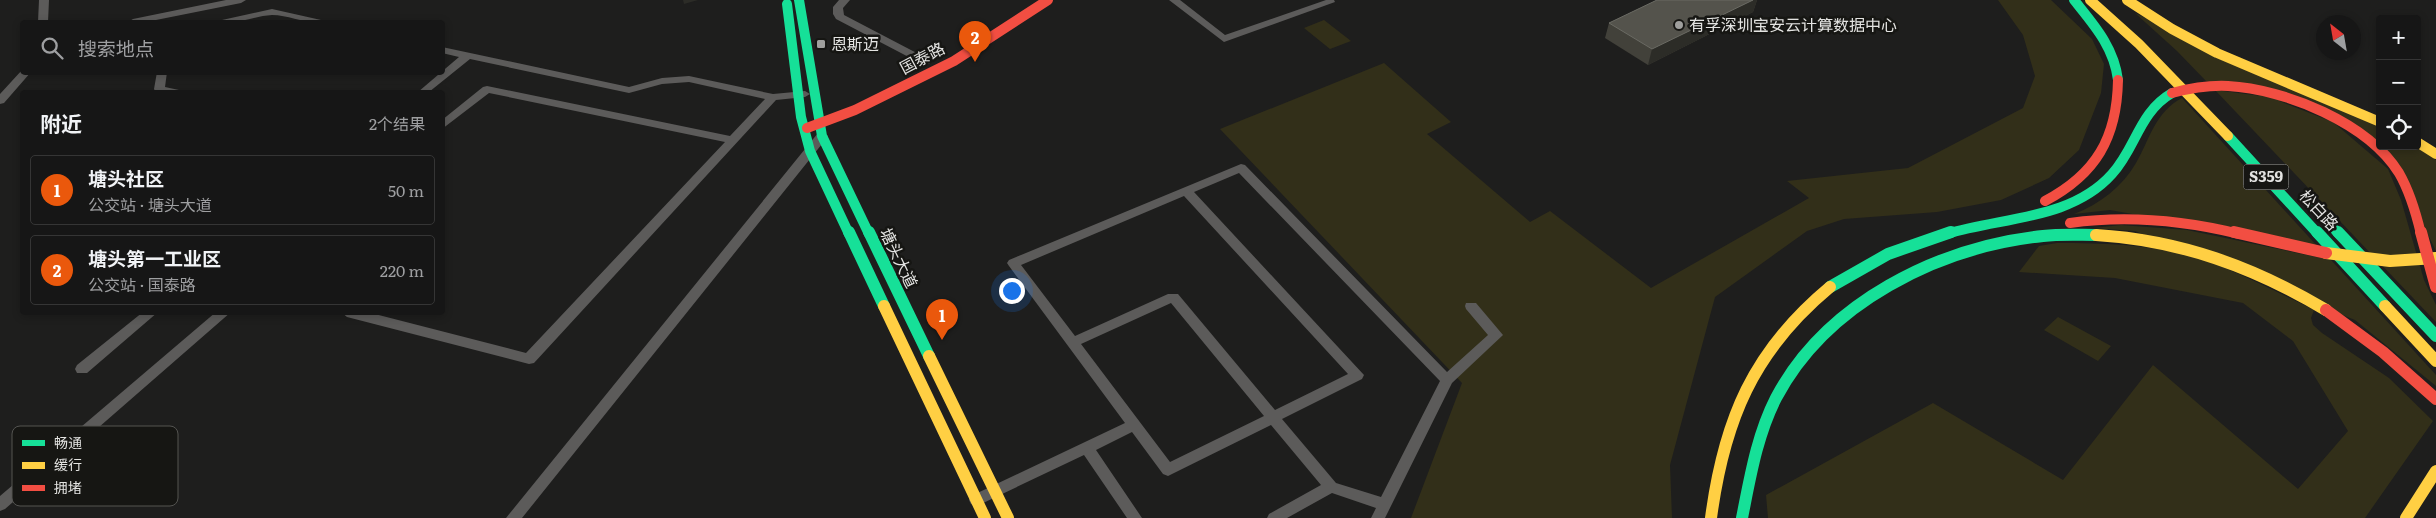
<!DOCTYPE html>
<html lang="zh">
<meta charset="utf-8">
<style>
:root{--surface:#161616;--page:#1f1f1f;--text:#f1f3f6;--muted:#9e9fa1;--line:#353535;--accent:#ea580c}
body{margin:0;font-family:Literata,"Noto Sans SC",serif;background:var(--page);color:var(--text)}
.controls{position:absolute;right:15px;top:15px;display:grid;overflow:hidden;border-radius:5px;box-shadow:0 2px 8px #0003}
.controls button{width:45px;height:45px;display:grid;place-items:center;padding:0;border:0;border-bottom:1px solid var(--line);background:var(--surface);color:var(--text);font:25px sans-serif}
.compass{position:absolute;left:2316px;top:15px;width:45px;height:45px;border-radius:50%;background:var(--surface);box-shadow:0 2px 8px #0003;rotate:329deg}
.you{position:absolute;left:1011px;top:290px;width:18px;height:18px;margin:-12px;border:4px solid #fff;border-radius:50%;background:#1a73e8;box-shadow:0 0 0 8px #1a73e833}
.badge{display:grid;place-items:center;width:32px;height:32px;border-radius:50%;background:var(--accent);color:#fff;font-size:16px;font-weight:700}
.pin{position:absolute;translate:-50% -41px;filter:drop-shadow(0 1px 2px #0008)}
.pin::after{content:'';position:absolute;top:26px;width:18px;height:15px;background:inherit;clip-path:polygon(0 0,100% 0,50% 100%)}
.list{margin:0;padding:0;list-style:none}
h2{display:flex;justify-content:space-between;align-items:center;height:65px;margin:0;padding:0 20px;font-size:21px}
h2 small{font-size:16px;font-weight:400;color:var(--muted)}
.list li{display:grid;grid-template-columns:32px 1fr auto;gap:15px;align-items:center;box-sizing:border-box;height:70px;margin:0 10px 10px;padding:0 10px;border:1px solid var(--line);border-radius:5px}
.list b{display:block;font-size:19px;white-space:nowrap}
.list p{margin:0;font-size:16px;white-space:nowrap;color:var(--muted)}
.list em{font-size:16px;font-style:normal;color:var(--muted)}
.icon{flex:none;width:28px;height:28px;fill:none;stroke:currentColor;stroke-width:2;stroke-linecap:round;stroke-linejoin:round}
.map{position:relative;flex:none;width:2436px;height:518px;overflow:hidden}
.search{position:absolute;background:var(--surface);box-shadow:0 2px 8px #0003;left:20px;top:20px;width:425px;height:55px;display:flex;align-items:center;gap:12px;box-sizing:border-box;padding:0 18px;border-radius:5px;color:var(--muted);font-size:19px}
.panel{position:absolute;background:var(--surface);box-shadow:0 2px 8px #0003;left:20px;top:90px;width:425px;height:225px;border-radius:5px}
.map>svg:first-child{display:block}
.green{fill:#322f19}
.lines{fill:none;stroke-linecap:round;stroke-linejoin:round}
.street{fill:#5c5b5a;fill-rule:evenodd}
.fast-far1{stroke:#16e098;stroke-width:10}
.fast{stroke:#16e098;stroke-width:12}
.slow-far1{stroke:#ffcf43;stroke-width:10}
.slow{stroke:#ffcf43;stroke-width:12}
.jam-far1{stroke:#f24e42;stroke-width:10}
.jam{stroke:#f24e42;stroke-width:12}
.wall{fill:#42413a}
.shaded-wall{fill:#2c2c27}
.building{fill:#54534c;stroke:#6a6a63}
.poi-dot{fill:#9f9f9d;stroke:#161613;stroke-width:2}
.labels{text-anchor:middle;stroke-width:5;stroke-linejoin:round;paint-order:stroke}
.shield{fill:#161613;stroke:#a6a6a4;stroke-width:1}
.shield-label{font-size:15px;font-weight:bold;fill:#e4e4e2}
.poi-label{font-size:16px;fill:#e4e4e2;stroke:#161613;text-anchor:start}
.street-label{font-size:16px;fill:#e4e4e2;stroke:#161613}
.key{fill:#161613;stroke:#545451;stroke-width:1}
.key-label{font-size:14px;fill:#e4e4e2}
</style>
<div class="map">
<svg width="2436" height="518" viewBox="0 0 2436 518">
<rect width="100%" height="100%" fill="#1e1e1d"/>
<!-- green -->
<path class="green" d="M1998,0H2051L2092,39L2104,64L2101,93L2079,150L2049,178L2001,200L1937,212L1844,219L1807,231L1715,297L1670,465L1672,518H1411L1462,383L1220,129L1384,63L1451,122L1427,134L1530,222L1550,211L1651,288L1809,198L1787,181L1908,168L2023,108L2035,76L2023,35Z
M2135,13L2380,126V143L2342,118L2206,81L2177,51Z
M1324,20L1351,41L1330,49L1304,28Z
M2215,90L2269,97L2333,122L2388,169L2401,200L2424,280L2436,305V322Z
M2182,98L2318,247L2110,210L2074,214C2100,204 2122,187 2136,163C2150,139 2155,112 2182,98Z
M2384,146H2416L2436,160V251Z
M2121,225L2187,230L2331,260L2436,375V386L2355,320L2135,231L2093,228Z
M2057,243C2112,243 2168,245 2220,266C2252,279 2283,295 2314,310L2311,318L2313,325L2322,333L2389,378L2433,421L2365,518H1768L1766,495L1933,403L2063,480L2153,365L2298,489L2348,431L2293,341L2243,303L2115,278L2019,272L2039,246Z
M2058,317L2111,346L2098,361L2044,330Z"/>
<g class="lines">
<!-- street -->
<path class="street" d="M39,0H49L48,22H38Z
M226,0H246L241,3L146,22H128L133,19Z
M839,0H850L843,8L844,15L930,60V64H922L836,19L833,14V7Z
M1169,0H1180L1225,35L1326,0H1334L1335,2L1224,42Z
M272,9L321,20L322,22C305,24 289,15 272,15C254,16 239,24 221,22L222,20Z
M442,47L629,87L662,78L689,76L773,94L805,91L810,94L805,97L776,100L534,363L529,364L347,317L341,312H367L526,353L725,142L489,93L442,129V120L483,87L487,86L730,136L765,99L689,82L662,84L629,93L470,59L429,92H418L459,57L442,53Z
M22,70V72H31L4,103L0,104V94Z
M157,72H167L165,87L179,90L180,92L155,91L154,89Z
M822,132L828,136L826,139L522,518H506L818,133Z
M1241,164L1245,165L1447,372L1488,335L1466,309L1465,306L1466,303H1476L1503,335L1452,383L1385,518H1371L1376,508L1332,493L1287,518H1267L1269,514L1321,485L1271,425L1168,476L1163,474L1132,432L1096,450L1142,518H1127L1084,455L981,504L976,506L971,504L969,500L971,496L1125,423L1009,266L1007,263L1009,260ZM1239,173L1440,381L1381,497L1336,483L1282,419L1362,379L1364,375L1194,192ZM1184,196L1348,374L1275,410L1178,294H1168L1075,336L1021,265ZM1171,303L1264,416L1170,462L1081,344Z
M143,312H158L87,373H77L75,369L77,365Z
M216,312H231L5,509L0,511V496Z"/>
<!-- fast-far1 -->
<path class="fast-far1" d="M799,0L822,136L869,234
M2074,0C2094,25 2114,47 2118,80
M787,4L801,117L810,151L849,234
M2228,136L2318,234
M2309,202L2339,234
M1947,234C2002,217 2071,220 2112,174C2136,148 2139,112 2172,93"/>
<!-- fast -->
<path class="fast" d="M849,232L884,306
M869,232L929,356
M2317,232L2385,306
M2338,232L2436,336
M1830,287L1888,254L1951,232
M1742,518C1750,478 1757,435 1776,398C1826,303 1938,247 2043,236C2061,234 2078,235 2096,235"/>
<!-- slow-far1 -->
<path class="slow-far1" d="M2090,0L2139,44L2228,136
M2127,0L2172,29L2217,53L2380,122
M2417,142L2436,154"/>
<!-- slow -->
<path class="slow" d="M2096,235C2180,240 2254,267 2326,310
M2326,253L2390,261L2436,258
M884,306L985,518
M2385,306L2436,361
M929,356L1008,518
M1711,518C1724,420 1753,351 1830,287
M2406,518L2436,471"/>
<!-- jam-far1 -->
<path class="jam-far1" d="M2172,93C2191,88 2208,85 2228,86C2285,89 2368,123 2399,173C2410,192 2416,213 2421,234
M807,128L855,110L954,61L1048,0
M2045,201C2096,174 2117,138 2118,80
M2070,223C2128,215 2182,220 2239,234"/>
<!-- jam -->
<path class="jam" d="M2234,232L2326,253
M2421,232L2436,287
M2326,310L2383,352L2436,399"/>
</g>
<!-- wall -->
<path class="wall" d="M1657,0H1757L1753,12L1648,65L1605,38L1609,23Z"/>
<!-- shaded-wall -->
<path class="shaded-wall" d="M683,0H698L684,4Z
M1753,0H1757L1753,12L1648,65L1652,49Z"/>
<!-- building -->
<path class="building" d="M1657,0H1753L1652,49L1609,23Z"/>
<!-- markers -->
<g class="poi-dot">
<circle cx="1679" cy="25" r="5"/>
<rect x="816" y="39" width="10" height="10" rx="2.5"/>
</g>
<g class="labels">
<!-- shield labels -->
<rect class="shield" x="2243.5" y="164.5" width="45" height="25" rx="4"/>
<g class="shield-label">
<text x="2266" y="182">S359</text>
</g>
<!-- poi labels -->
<g class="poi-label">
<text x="1689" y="31">有孚深圳宝安云计算数据中心</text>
<text x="831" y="50">恩斯迈</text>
</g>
<!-- street labels -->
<g class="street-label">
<text transform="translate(922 58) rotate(-28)" y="6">国泰路</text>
<text transform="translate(2319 210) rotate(47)" y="6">松白路</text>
<text transform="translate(899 258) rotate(64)" y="6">塘头大道</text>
</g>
</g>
<!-- legend -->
<rect x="12" y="426" width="166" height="80" rx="8" class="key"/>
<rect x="22" y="440" width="23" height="6" fill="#16e098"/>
<rect x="22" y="462" width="23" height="7" fill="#ffcf43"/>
<rect x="22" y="485" width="23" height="6" fill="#f24e42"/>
<g class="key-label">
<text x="54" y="448">畅通</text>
<text x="54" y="470">缓行</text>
<text x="54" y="493">拥堵</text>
</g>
</svg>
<div class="controls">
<button>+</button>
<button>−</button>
<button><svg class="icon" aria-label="locate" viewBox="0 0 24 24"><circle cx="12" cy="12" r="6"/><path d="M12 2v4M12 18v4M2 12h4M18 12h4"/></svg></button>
</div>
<svg class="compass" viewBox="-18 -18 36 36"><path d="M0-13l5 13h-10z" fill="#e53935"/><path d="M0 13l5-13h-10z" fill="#9e9fa1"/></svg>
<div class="you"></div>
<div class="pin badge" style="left:942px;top:340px">1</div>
<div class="pin badge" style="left:975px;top:62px">2</div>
<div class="search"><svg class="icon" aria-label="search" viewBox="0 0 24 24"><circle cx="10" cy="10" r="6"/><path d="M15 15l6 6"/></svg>搜索地点</div>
<section class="panel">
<h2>附近<small>2个结果</small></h2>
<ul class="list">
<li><span class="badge">1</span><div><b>塘头社区</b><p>公交站 · 塘头大道</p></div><em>50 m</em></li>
<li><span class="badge">2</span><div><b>塘头第一工业区</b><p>公交站 · 国泰路</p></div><em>220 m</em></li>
</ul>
</section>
</div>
